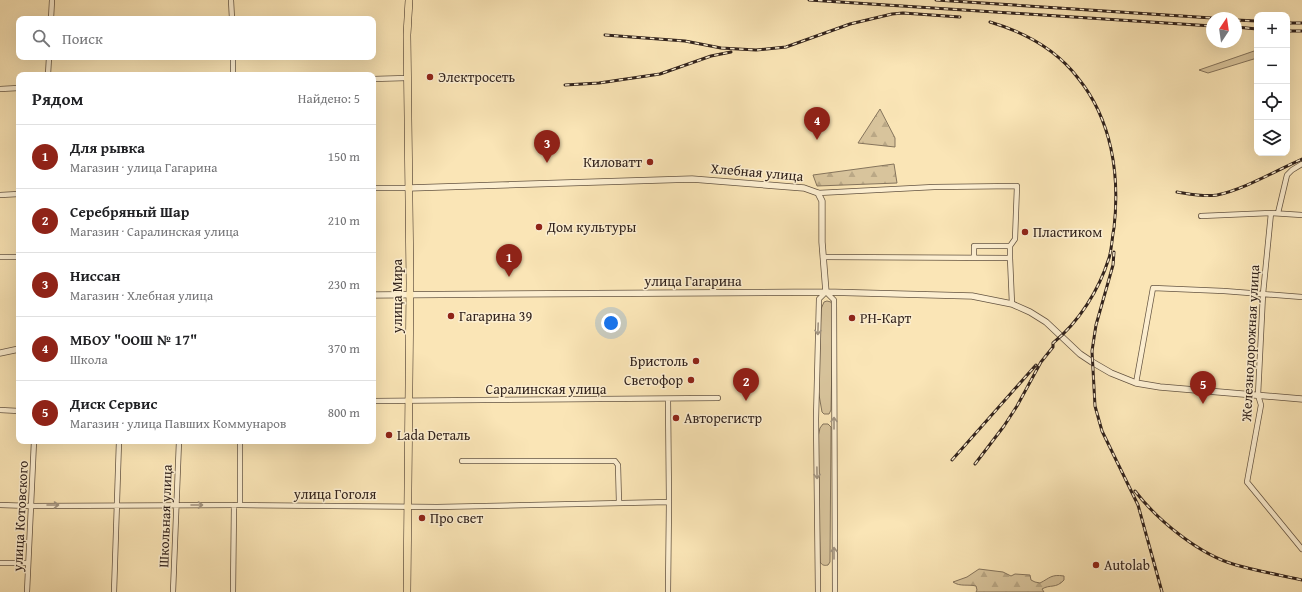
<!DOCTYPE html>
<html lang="ru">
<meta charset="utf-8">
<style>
:root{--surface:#fff;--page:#f2f2f2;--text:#202124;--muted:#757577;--line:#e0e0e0;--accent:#8f2418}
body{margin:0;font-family:"Gentium Book Plus",serif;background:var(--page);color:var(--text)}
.controls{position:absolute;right:12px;top:12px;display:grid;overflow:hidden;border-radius:8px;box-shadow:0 4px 16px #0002}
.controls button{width:36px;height:36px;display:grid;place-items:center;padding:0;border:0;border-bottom:1px solid var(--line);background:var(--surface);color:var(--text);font:20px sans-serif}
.compass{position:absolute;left:1206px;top:12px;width:36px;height:36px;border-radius:50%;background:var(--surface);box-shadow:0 4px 16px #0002;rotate:13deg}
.you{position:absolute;left:611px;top:323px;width:14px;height:14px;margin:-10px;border:3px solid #fff;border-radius:50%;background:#1a73e8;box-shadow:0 0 0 6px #1a73e833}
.badge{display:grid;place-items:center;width:26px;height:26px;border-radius:50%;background:var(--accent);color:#fff;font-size:13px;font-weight:700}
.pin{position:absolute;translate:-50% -33px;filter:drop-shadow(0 1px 2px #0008)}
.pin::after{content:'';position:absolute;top:21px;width:14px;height:12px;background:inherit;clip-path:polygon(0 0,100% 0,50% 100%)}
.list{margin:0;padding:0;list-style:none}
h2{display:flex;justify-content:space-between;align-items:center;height:52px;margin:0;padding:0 16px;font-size:17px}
h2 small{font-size:13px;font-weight:400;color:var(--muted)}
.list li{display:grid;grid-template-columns:26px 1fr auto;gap:12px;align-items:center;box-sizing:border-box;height:64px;padding:0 16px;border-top:1px solid var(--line)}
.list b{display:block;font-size:15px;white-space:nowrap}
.list p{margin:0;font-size:13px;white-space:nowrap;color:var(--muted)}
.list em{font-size:13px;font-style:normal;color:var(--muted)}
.icon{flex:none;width:22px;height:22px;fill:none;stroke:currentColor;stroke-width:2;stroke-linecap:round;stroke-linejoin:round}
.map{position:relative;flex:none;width:1302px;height:592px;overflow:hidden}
.search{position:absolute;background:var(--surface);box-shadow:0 4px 16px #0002;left:16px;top:16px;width:360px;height:44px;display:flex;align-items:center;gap:10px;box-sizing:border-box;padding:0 14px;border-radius:8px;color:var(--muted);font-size:15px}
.panel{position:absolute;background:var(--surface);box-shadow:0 4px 16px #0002;left:16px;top:72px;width:360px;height:372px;border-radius:8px}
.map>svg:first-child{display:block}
.grass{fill:#d8c49c;stroke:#85745c}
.forest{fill:url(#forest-firs);stroke:#85745c}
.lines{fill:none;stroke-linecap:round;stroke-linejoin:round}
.minor-casing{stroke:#645442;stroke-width:6}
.tertiary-casing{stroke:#645442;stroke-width:7}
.primary-casing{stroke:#32231c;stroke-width:8}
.minor{stroke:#fceed0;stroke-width:4.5}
.tertiary{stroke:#fceed0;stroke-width:5.5}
.primary{stroke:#fae5b6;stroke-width:7}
.rail-casing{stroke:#32231c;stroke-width:3}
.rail{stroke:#fceed0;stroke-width:1.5;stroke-dasharray:4.5;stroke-linecap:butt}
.oneway{stroke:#a1937f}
.poi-dot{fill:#8f2418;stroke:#fceed0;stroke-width:1.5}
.labels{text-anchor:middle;stroke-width:3;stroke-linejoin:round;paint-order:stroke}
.poi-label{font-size:14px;fill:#32231c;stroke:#fceed0;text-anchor:start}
.street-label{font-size:14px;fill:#32231c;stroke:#fceed0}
</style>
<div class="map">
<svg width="1302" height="592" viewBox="0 0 1302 592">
<defs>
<pattern id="forest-firs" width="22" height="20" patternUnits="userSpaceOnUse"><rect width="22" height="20" fill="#d8c49c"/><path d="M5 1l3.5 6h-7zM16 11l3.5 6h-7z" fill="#baa886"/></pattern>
</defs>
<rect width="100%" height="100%" fill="#fae5b6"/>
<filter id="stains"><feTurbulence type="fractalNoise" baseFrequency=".005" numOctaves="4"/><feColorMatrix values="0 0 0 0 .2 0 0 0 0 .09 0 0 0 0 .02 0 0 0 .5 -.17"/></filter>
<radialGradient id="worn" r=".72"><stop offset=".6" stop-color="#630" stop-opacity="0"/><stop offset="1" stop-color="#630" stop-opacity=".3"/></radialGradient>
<!-- grass -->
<path class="grass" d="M1257,50V58L1208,73L1199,70Z
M827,301L831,302L833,309L831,410L829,414H824L822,412L818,389L821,309L824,302Z
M823,424H828L831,427V431L830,562L828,565C824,566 822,565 820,562L818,437L820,428Z"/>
<!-- forest -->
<path class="forest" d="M880,109L895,138V147L858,143Z
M894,164L897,183L817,186L813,175Z
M979,569L1003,572L1011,576L1015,574L1030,575L1031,580L1035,582L1040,583C1050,578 1051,574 1064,576V580C1056,589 1050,584 1042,589L1044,592H976L977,590L976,586C968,584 960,587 953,582L967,577Z"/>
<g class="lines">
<defs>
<path id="minor" d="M231,0L232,19
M51,19L52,0
M233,57V75
M48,75L49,57
M373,79L407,78
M0,89L19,88
M373,188H409
M818,193L934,187L1017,186L1015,239L1010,246V258L1012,304
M0,195L19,194
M1271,213L1263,294L1258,395L1261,405L1247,482L1302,549
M1278,213L1287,175L1292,170L1302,164
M1201,216L1271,213L1302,215
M0,257H19
M823,257L1010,258
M974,258V246H1010
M1136,383L1153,288L1224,291L1302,297
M668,399L669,502L668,592
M373,401L718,398
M0,410L19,411
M240,441V505
M462,461H615L618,465L619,503
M0,505L31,506L240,505L437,507L669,502
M0,563H28
M27,592L34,441
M114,592L119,441
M173,592L179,441
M233,592L234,505
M818,592L816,419L819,299L826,292L834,300L835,592"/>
<path id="tertiary" d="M409,188L692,179L804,188L818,193L822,201V242L826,292
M373,295L826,292L972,296L1012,304L1030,312L1046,322L1080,354L1092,362L1111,373L1136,383L1160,387L1302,399
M0,353L19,349"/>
<path id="primary" d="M407,592L410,283L407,35L409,0"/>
</defs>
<!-- minor casing -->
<use href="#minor" class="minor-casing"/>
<!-- tertiary casing -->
<use href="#tertiary" class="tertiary-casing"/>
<!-- primary casing -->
<use href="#primary" class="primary-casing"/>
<!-- minor -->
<use href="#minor" class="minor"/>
<!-- tertiary -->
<use href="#tertiary" class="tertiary"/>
<!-- primary -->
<use href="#primary" class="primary"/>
<defs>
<path id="rail" d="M809,0L1212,26
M936,0L1212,18
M1236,20L1257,21
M1287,23H1302
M1236,27L1257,29
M1287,31H1302
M605,35L685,41L721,48L756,50L786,47L850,24L892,14L903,13L960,17
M565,85L599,83L660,74L711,56L731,52
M1177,192C1190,194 1204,197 1217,195C1243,190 1277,170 1302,159
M1114,252L1113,265L1096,325L1092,351L1095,406L1102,431L1138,505L1162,592
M952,460L1036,365
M975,464L1004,426L1017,406L1041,362L1053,347V343C1079,322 1099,290 1109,258C1112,248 1112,237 1114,228C1120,175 1112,120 1078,78C1056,49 1024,32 990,22
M1135,491C1158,521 1200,555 1236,565C1257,571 1280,575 1302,580"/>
</defs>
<!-- rail casing -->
<use href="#rail" class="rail-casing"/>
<!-- rail -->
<use href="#rail" class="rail"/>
</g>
<!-- one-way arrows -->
<defs><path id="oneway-shaft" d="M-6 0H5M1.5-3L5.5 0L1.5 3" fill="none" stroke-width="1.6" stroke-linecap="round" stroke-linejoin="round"/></defs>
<g class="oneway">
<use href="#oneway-shaft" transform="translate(818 329) rotate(92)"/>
<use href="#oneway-shaft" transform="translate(834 423) rotate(-90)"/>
<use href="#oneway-shaft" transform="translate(817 473) rotate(89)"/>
<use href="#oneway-shaft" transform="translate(53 505)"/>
<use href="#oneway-shaft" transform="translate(197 505)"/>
<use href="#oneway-shaft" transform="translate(834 553) rotate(-90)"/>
</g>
<!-- markers -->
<g class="poi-dot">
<circle cx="430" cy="77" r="4"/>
<circle cx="650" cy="162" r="4"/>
<circle cx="539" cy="227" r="4"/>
<circle cx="1025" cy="232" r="4"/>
<circle cx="451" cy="316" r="4"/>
<circle cx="852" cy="318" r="4"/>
<circle cx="696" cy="361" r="4"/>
<circle cx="691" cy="380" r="4"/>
<circle cx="676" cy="418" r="4"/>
<circle cx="389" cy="435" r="4"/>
<circle cx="422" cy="518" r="4"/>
<circle cx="1096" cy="565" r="4"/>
</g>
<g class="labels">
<!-- poi labels -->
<g class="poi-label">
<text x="438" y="82">Электросеть</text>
<text x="642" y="167" text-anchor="end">Киловатт</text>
<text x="547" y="232">Дом культуры</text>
<text x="1033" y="237">Пластиком</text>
<text x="459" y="321">Гагарина 39</text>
<text x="860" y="323">РН-Карт</text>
<text x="688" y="366" text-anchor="end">Бристоль</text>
<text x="683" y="385" text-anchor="end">Светофор</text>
<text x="684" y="423">Авторегистр</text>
<text x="397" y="440">Lada Dеталь</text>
<text x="430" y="523">Про свет</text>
<text x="1104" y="570">Autolab</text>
</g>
<!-- street labels -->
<g class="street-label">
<text transform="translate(757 172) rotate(5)" y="5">Хлебная улица</text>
<text x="693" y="286">улица Гагарина</text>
<text transform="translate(397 296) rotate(-90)" y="5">улица Мира</text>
<text transform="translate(1250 343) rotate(-87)" y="5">Железнодорожная улица</text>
<text x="546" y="394">Саралинская улица</text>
<text x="335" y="499">улица Гоголя</text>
<text transform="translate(20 516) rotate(-87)" y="5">улица Котовского</text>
<text transform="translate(165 516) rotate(-88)" y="5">Школьная улица</text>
</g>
</g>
<rect width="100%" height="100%" filter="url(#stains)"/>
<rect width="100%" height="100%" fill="url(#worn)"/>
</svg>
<div class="controls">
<button>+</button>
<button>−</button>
<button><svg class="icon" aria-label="locate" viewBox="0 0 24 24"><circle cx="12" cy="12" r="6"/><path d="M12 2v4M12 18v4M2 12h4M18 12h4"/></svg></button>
<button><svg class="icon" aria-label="layers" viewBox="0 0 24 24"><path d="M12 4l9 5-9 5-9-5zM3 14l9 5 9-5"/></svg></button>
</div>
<svg class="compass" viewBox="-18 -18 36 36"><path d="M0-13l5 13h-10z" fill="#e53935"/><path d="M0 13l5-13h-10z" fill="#757577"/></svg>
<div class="you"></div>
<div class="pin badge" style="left:509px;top:277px">1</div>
<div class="pin badge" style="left:746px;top:401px">2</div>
<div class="pin badge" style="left:547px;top:163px">3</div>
<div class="pin badge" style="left:817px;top:140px">4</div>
<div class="pin badge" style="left:1203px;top:404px">5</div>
<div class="search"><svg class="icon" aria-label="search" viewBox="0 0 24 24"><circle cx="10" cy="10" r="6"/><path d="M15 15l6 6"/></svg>Поиск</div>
<section class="panel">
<h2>Рядом<small>Найдено: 5</small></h2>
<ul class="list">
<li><span class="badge">1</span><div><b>Для рывка</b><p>Магазин · улица Гагарина</p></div><em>150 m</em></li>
<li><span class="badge">2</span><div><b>Серебряный Шар</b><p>Магазин · Саралинская улица</p></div><em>210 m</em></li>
<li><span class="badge">3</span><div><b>Ниссан</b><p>Магазин · Хлебная улица</p></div><em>230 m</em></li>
<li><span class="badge">4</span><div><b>МБОУ &quot;ООШ № 17&quot;</b><p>Школа</p></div><em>370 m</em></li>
<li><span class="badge">5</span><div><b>Диск Сервис</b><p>Магазин · улица Павших Коммунаров</p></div><em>800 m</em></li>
</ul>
</section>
</div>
